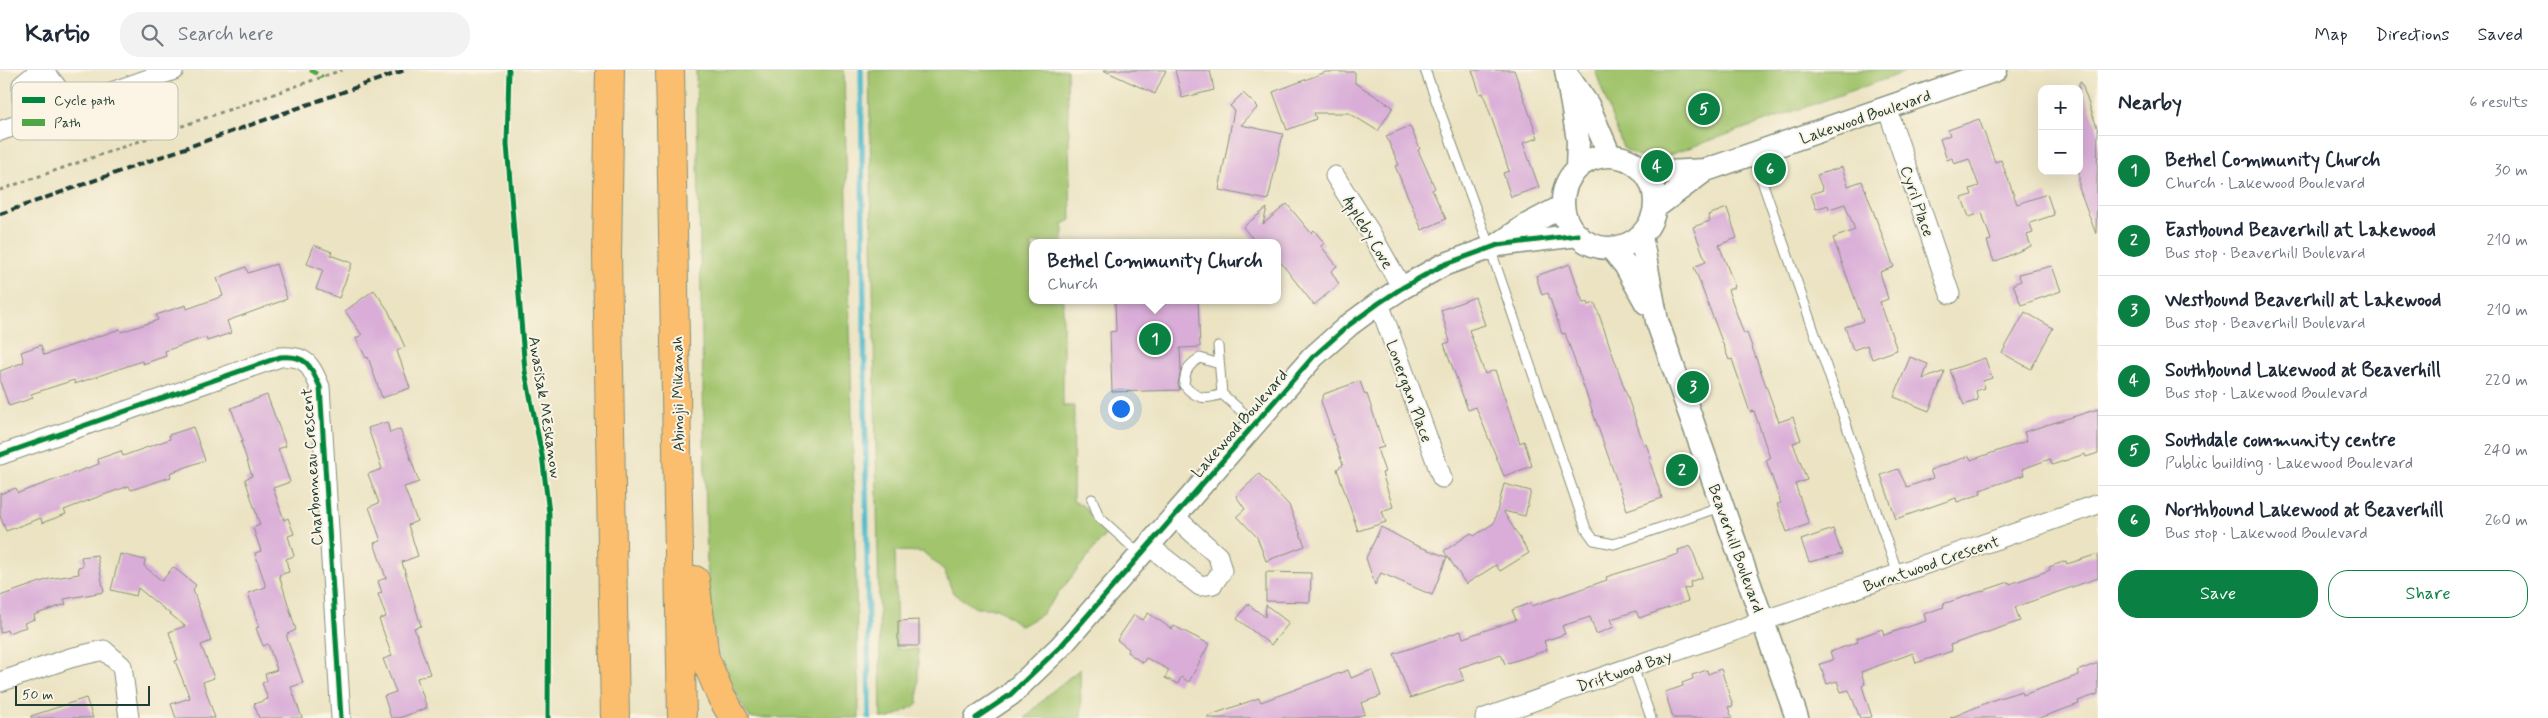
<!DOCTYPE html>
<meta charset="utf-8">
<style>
:root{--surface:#fff;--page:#f2f2f3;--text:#1f2937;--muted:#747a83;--line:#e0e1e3;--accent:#0b8043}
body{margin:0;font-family:Mynerve,sans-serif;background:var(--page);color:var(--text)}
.controls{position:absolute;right:15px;top:15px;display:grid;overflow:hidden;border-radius:10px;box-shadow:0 5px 20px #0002}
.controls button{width:45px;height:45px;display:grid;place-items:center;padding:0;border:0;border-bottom:1px solid var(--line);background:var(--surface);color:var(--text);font:25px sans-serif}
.scale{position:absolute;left:15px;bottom:12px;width:135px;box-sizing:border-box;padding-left:5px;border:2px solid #1f3d34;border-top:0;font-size:14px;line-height:18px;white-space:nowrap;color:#1f3d34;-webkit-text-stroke:4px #fcf5e5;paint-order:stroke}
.you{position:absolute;left:1120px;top:338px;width:18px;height:18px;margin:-12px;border:4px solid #fff;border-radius:50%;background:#1a73e8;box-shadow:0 0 0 8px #1a73e833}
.badge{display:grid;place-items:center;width:32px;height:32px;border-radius:50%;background:var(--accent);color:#fff;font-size:16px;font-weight:700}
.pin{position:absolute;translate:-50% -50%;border:2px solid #fff;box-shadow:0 1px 5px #0006}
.popup{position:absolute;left:1029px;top:169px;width:252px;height:65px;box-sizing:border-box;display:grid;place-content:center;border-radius:10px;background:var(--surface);filter:drop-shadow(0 1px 4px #0005);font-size:16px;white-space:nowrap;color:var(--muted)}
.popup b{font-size:19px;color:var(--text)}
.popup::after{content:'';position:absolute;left:50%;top:100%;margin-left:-10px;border:10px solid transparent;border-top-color:var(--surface)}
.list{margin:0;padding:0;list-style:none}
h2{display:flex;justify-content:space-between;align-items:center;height:65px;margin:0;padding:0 20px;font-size:21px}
h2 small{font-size:16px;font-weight:400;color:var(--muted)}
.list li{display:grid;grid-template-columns:32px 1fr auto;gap:15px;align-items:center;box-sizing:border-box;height:70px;padding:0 20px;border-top:1px solid var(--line)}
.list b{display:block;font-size:19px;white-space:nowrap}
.list p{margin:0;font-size:16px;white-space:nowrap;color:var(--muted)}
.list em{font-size:16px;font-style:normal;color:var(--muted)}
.actions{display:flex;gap:10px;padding:15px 20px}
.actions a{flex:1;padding:11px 0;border:1px solid var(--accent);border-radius:20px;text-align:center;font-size:18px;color:var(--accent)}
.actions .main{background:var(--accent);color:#fff}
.icon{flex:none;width:28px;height:28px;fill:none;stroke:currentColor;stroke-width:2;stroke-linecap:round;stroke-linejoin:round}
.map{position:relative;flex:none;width:2098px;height:648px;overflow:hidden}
header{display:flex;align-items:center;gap:30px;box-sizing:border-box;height:70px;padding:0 25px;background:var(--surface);border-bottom:1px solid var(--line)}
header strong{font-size:24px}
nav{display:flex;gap:28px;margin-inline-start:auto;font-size:18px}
.search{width:350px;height:45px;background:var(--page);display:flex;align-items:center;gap:12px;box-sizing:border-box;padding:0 18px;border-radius:20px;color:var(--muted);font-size:19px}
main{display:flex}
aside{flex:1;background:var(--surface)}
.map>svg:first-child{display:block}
.green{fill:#a2c46d;stroke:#608050}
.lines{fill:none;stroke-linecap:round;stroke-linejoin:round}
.stream{stroke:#4eb9cb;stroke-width:5.5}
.building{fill:#d9add8}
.service-casing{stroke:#85907b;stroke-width:11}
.minor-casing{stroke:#85907b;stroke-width:21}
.tertiary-casing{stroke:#85907b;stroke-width:25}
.primary-casing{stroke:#85907b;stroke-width:30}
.path{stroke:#85907b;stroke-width:3;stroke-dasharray:4 4;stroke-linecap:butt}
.service{stroke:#fff;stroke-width:9}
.minor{stroke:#fff;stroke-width:19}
.tertiary{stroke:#fff;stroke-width:22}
.primary{stroke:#fabe6e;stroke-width:28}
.rail{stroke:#1f3d34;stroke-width:4;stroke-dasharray:8 4;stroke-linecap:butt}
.quiet{stroke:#4fa644;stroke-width:4;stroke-dasharray:8 4;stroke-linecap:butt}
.cycleway-casing{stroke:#fcf5e5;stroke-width:8}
.cycleway{stroke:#00873e;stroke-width:5}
.labels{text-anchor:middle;stroke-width:4;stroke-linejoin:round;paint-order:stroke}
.street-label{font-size:16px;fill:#1f3d34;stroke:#fcf5e5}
.key{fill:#fcf5e5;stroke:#babeb0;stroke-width:1}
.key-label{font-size:14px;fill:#1f3d34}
</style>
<header>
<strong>Kartio</strong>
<div class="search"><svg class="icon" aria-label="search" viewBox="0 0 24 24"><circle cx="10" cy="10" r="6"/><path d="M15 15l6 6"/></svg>Search here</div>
<nav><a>Map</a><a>Directions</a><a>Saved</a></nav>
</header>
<main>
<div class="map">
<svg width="2098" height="648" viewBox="0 0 2098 648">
<rect width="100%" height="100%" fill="#fcf5e5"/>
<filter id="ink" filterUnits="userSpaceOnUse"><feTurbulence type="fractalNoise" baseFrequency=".02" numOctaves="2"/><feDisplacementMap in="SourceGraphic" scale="10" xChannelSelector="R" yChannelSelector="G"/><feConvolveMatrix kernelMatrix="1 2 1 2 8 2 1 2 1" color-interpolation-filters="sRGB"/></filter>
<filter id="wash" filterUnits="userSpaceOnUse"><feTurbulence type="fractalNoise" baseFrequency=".0096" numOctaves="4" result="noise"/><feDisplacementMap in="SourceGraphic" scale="20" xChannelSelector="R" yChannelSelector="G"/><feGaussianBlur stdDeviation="1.12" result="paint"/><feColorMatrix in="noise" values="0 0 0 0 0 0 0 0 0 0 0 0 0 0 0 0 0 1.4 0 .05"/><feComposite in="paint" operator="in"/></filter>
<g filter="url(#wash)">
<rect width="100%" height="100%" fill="#ebe3c2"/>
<!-- green -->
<path class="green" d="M696,0H844L859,648H750L729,612L713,560L707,495Z
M869,0H1067L1071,150L1063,154V173H1032V230H1063V336H1074L1073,431L1082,435L1106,464L1042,544L1021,556L997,538H976L953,523L944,500L923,482L895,481L897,579H918V634L891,648H881Z
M1595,0H1911L1649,92L1623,78Z
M1080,599L1081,648H1025L1050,623Z"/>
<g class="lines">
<!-- stream -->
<path class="stream" d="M861,0L869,647"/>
</g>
<g id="blocks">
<!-- building -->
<path class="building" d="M1103,0H1166L1155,24Z
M1175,0H1210L1214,20L1182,28Z
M1472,0H1514L1538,68L1523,73L1539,117L1511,127L1503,103L1509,101L1496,61L1483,23L1480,24Z
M1326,2H1355V13L1393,37L1378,61L1349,43H1314L1316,49L1287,60L1273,22Z
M2081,12L2098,60L2096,164L2079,118V13Z
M1243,23L1258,37L1241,55L1283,64L1268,130L1219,120L1234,40L1230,36Z
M1979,49L1995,92L2001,90L2017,134L2047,124L2054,145L2030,153L2033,163L2027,165L2031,176L1994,192L1987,171L1991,170L1982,143L1969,147L1962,128L1972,125L1970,119L1979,116L1969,89L1954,94L1952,88L1947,90L1940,69L1950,65L1948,60Z
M1410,56L1420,79L1418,80L1435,118L1432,120L1446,149L1422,160L1395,96L1399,95L1386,66Z
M1842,97L1848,116L1862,111L1894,197L1880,202L1888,229L1880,232L1897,280L1872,289L1867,275L1853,280L1845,257L1863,251L1833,168L1855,160L1845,134L1829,139L1828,135L1816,139L1811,124L1823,120L1817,105Z
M1287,134L1311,163L1314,160L1324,173L1321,176L1337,196L1331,201L1339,214L1314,235L1278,189V173H1256L1243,157L1267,138L1263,154Z
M1727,138L1737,168L1719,175L1735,217L1728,220L1744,264L1747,263L1779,352L1793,347L1801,370L1793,373L1807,410L1795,414L1809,454L1787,462L1777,434L1781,433L1766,390L1770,388L1754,341L1750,342L1732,289L1729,290L1694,197L1706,192L1693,157L1710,151L1708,145Z
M314,175L332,182L330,185L352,193L339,228L316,219L323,200L307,194Z
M276,194L287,229L227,251L231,263L207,271L206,267L165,281L166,286L143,294L142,291L75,314L74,310L31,324L33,328L9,336L0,312V301L24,292L21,282L41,275L44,285L120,259L121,262L158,250L156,245L186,235L187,239L223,226L217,208L246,197L248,203Z
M1570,194L1583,233L1588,232L1589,235L1595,233L1644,375L1646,374L1651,388L1649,389L1662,428L1627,440L1565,263L1562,264L1548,223L1542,225L1536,206Z
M2052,196L2061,221L2021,235L2013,214L2021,211L2018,204Z
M374,220L388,240L405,277L397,281L410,318L382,328L368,287L366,288L356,268L362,265L345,241Z
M1475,227L1485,255L1469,260L1485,304L1495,300L1520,373L1524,371L1532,396L1504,406L1476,337L1468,340L1444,274L1450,272L1441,240Z
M1115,230H1198L1200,277L1180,278L1181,299L1178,314L1180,320L1112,322L1110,262L1116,261Z
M2025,242L2053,258L2031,299L2002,283Z
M1910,287L1928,294L1923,309L1945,301L1929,341L1894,327Z
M1985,288L1992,308L1983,311L1985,318L1976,321L1978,330L1964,335L1950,300Z
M1360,311L1365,325L1367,324L1384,377L1377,379L1385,402L1382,403L1393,437L1382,441L1386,452L1358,461L1337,399L1343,395L1321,331L1324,324Z
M267,325L286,376L278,379L290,412L273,418L284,450L288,448L294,464L288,466L294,486L286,489L289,502L279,505L296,560L287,564V568L303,613L291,617L302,648H259L254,634L268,629L262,613L267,611L265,604L277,600L268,574L263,576L256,558L259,557L248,523L266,517L255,483L261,481L253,458L260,455L245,409L252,406L241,372L243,371L231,338Z
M2098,339V383L2086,387L2085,384L2052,395L2050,389L2022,399L2024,405L1980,420L1981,424L1957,432L1956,428L1896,449L1881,405L1898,399L1907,417L1933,408L1930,400L1969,386L1971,390L2027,371L2024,362Z
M387,352L390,363L400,359L419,412L404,417L417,451L408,455L418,486L402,492L421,556L414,558L430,604L417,608L427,638L399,648H391L384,626L396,622L383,589L392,586L379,549L386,547L378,524L382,523L378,511L386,508L374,473L381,471L369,437L379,433L368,404L382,399L368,358Z
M193,357L205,390L170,403L171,407L131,420L129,416L95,428L64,440L66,444L42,453L41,448L6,461L0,446V424L16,418L18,423L99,394L98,389L121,381L123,386L170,369L169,365Z
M1259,404L1289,435L1305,476L1266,491L1257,467L1237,446L1245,439L1236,426Z
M1504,414L1531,421L1525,446L1503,441L1529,483L1500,501L1496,495L1466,514L1444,481L1471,463L1474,466L1494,453Z
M1381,457L1415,475L1447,487L1432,525L1381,503L1375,515L1366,488Z
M1833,459L1842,484L1809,492L1801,470Z
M1691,476L1702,507L1690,512L1691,517L1684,519L1688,531L1639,548L1636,541L1611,549L1614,557L1596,564L1590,547L1562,556L1565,564L1544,571L1547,580L1505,594L1501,584L1459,598L1464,610L1410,628L1394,584L1461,561L1463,568L1516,550L1512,540L1531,533L1532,536L1607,510L1606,507L1679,484L1678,480Z
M120,484L145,490L144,496L162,511L173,497L196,515L193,520L211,571L201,575L214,608L203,612L215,648H176L171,634L190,628L175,591L178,590L169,562L185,556L138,518L136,526L111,520Z
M2098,484V508L2015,537L2020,551L1950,575L1952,581L1916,593L1913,583L1861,602L1865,614L1862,616L1872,647L1860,648L1849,620L1841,622L1837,611L1827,614L1820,594L1833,590L1830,582L1858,572L1857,568L1882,559L1884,565L1926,551L1924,544L1944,537L1943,534L2009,512L2010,514L2050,500L2049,497L2066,491L2067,494Z
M97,485L104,522L64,529L66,534L34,545L35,549L24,553L26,557L8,563L7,560L0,563V526L49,509L79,504L78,497L83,496L81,487Z
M1266,502L1311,503L1310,532L1266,531Z
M1248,534L1265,547L1266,535L1289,553L1271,575L1237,549Z
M1148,543L1172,559L1174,556L1209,574L1189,612L1181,607L1178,614L1165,608L1169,600L1146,588L1143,593L1127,582L1129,579L1117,570L1134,545L1143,550Z
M919,550V576H898V551Z
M2098,593V624L2078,631L2079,634L2039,648H1950L1996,629L2022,621L2023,625L2079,605L2077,601Z
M1721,599L1733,636L1728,637L1732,648H1673L1665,622L1683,616L1682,613L1693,609L1692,605L1707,600L1708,604Z
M1348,600L1351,608L1372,600L1381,626L1361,633L1365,644L1353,648H1208V646L1259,628L1261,632Z
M86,628L93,648H31V646Z"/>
</g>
</g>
<g filter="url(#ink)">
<use href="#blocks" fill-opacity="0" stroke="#85907b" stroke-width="1"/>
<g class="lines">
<defs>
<path id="service" d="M1425,0L1490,178L1586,459L1594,470L1614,474L1722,436
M1753,85L1898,504
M1218,276L1222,324L1255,353
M1219,294L1200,288C1188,295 1185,301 1184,315C1196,329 1205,330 1222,324
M1092,429L1099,447L1140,484
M1633,597L1651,648"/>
<path id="minor" d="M1887,38L1950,224
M30,50L22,29V15L34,5L49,7L56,16L64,37
M0,61L174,0
M1335,106L1369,160L1402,218
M1379,233L1442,408
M0,385L280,287C306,285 310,294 320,317L341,648
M1148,475L1200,516L1213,514L1222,501L1218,486L1174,446
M0,612L70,588L104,580L122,596L129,648
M1485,648L2098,434"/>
<path id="tertiary" d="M1566,0L1578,70L1577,99
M1570,9L1588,35L1610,86
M1563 132a46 46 0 1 1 92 0a46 46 0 1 1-92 0Z
M1646,103L1706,100L1996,0
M1656,137L1706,100
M1641,166L1657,251L1797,648
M1499,174L1525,156L1563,136
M1611,178L1625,195L1646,233
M976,648L1010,625L1061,576L1313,287L1349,255L1379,233L1402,218L1443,195L1498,175L1578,165"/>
<path id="primary" d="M610,0L607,185L615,648
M670,0L682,648
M695,510L705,588L721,626L734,648"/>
</defs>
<!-- service casing -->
<use href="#service" class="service-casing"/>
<!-- minor casing -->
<use href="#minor" class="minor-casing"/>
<!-- tertiary casing -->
<use href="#tertiary" class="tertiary-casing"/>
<!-- primary casing -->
<use href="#primary" class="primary-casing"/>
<!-- path -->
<path class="path" d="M0,120L342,0"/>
<!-- service -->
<use href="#service" class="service"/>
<!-- minor -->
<use href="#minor" class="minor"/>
<!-- tertiary -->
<use href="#tertiary" class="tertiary"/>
<!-- primary -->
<use href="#primary" class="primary"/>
<!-- rail -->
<path class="rail" d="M0,144L405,0"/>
<!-- quiet -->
<path class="quiet" d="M310,0L323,7"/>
<defs>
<path id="cycleway" d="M509,0L507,74L525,301L542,385L549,443L548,648
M0,385L280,287C306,285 310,294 320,317L341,648
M976,648L1010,625L1061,576L1313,287L1349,255L1379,233L1402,218L1443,195L1498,175L1578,165"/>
</defs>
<!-- cycleway casing -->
<use href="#cycleway" class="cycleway-casing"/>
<!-- cycleway -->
<use href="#cycleway" class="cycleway"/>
</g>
</g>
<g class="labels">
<!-- street labels -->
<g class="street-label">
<text transform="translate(1865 46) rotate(-19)" y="6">Lakewood Boulevard</text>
<text transform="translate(1918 131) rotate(71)" y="6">Cyril Place</text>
<text transform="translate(1369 162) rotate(59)" y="6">Appleby Cove</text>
<text transform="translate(1410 321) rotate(70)" y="6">Lonergan Place</text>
<text transform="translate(677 324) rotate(-91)" y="6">Abinojii Mikanah</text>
<text transform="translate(546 337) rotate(81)" y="6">Awasisak Mēskanow</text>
<text transform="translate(1239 353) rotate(-49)" y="6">Lakewood Boulevard</text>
<text transform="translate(311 397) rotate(-94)" y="6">Charbonneau Crescent</text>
<text transform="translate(1737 478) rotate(70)" y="6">Beaverhill Boulevard</text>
<text transform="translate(1931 493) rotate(-19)" y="6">Burntwood Crescent</text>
<text transform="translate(1624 600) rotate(-19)" y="6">Driftwood Bay</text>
</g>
</g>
<!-- legend -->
<rect x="12" y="12" width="166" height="58" rx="8" class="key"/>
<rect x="22" y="27" width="23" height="6" fill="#00873e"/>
<rect x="22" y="49" width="23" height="7" fill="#4fa644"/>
<g class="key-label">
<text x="54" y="35">Cycle path</text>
<text x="54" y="57">Path</text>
</g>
</svg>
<div class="controls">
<button>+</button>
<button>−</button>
</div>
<div class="scale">50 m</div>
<div class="you"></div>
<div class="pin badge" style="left:1155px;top:269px">1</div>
<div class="popup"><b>Bethel Community Church</b>Church</div>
<div class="pin badge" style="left:1682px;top:400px">2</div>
<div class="pin badge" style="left:1693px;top:317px">3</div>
<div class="pin badge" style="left:1657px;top:96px">4</div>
<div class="pin badge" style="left:1704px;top:39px">5</div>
<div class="pin badge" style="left:1770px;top:99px">6</div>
</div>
<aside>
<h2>Nearby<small>6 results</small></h2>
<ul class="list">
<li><span class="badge">1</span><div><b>Bethel Community Church</b><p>Church · Lakewood Boulevard</p></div><em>30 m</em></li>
<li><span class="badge">2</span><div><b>Eastbound Beaverhill at Lakewood</b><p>Bus stop · Beaverhill Boulevard</p></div><em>210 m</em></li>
<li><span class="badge">3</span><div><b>Westbound Beaverhill at Lakewood</b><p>Bus stop · Beaverhill Boulevard</p></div><em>210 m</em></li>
<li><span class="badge">4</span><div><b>Southbound Lakewood at Beaverhill</b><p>Bus stop · Lakewood Boulevard</p></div><em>220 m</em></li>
<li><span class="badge">5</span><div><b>Southdale community centre</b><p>Public building · Lakewood Boulevard</p></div><em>240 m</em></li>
<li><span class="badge">6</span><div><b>Northbound Lakewood at Beaverhill</b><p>Bus stop · Lakewood Boulevard</p></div><em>260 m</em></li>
</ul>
<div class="actions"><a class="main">Save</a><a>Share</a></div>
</aside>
</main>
